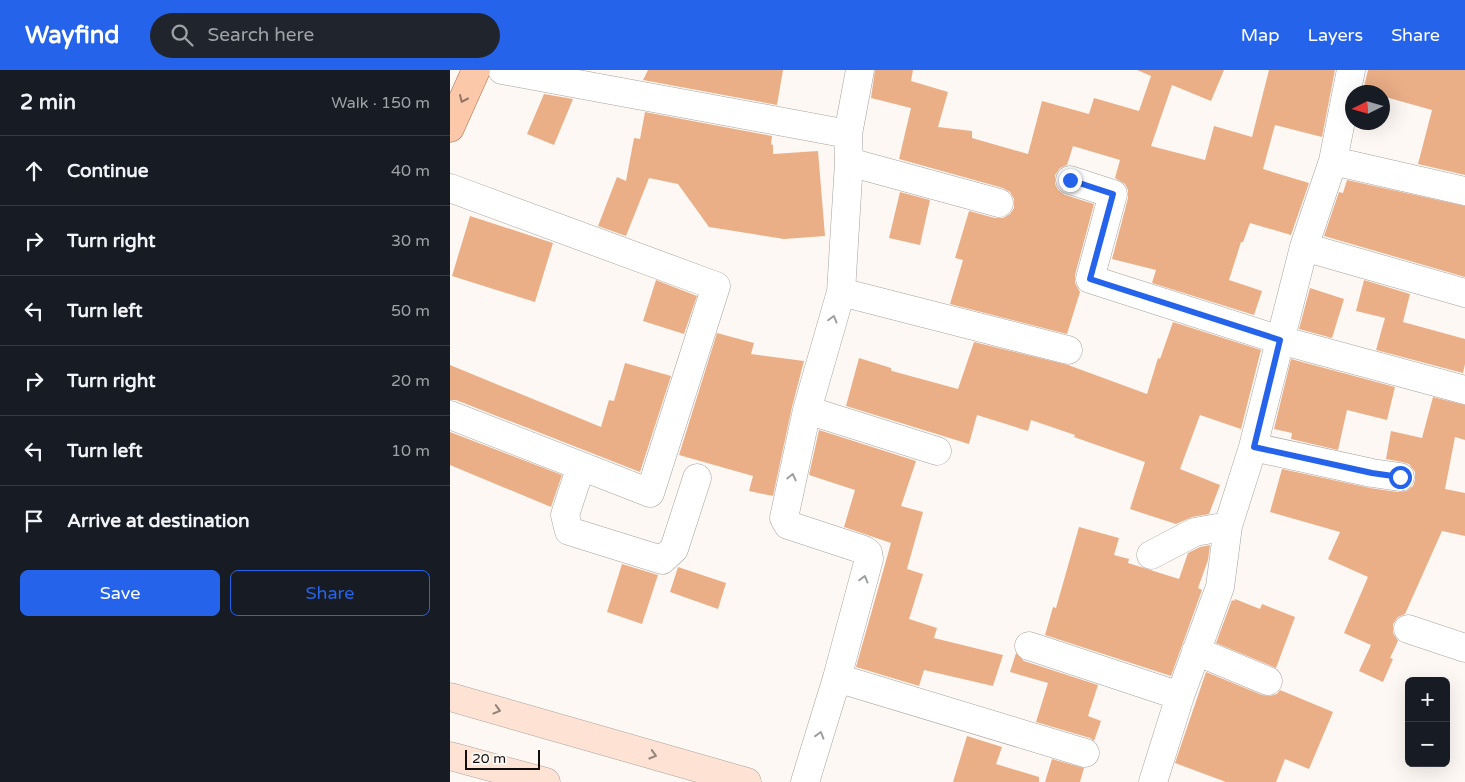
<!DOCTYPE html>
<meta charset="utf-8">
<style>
:root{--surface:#171b24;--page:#20242c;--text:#f1f3f6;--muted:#9ea1a6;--line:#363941;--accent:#2563eb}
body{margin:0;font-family:"Varela Round",sans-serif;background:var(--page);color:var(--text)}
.controls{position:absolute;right:15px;bottom:15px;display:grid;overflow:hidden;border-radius:8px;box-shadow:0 5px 20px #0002}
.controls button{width:45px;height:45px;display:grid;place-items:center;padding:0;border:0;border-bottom:1px solid var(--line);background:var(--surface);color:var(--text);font:25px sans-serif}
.compass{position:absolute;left:895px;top:15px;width:45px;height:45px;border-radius:50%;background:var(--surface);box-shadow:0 5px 20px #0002;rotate:265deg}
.scale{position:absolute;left:15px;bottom:12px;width:75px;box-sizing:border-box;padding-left:5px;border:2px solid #110f0e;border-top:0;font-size:14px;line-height:18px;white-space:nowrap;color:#110f0e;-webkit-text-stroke:4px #fdf8f4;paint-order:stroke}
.stop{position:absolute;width:15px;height:15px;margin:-11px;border:4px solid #2563eb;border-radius:50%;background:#fff}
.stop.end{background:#2563eb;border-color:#fff;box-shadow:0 1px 5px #0008}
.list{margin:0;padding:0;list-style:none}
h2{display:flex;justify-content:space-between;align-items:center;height:65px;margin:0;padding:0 20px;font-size:21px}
h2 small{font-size:16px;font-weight:400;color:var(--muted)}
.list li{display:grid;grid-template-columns:32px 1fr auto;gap:15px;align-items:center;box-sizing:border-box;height:70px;padding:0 20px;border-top:1px solid var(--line)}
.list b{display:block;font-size:19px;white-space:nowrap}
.list em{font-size:16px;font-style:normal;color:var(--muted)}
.actions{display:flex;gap:10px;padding:15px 20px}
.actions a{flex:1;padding:11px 0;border:1px solid var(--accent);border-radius:8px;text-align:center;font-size:18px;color:var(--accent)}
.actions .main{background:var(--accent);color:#fff}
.icon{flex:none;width:28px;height:28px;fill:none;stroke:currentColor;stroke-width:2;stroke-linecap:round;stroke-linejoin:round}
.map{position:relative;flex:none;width:1015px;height:712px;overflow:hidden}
header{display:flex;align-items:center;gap:30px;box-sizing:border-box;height:70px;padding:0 25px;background:var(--accent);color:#fff}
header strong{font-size:24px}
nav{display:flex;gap:28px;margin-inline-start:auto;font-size:18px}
.search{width:350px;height:45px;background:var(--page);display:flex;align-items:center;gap:12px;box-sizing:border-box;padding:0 18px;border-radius:28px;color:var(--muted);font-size:19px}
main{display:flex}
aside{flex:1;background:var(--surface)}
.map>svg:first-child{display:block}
.building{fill:#ebaf88}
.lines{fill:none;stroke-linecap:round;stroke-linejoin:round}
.street-casing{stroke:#a6a29e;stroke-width:29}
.secondary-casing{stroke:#a6a29e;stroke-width:29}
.primary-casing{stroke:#a86f4e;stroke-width:29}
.street{stroke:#fff;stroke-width:28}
.secondary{stroke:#fee3d4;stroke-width:28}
.primary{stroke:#fcc8aa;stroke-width:28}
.oneway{stroke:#927564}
.oneway2{stroke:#a09f9f}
.oneway3{stroke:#93847b}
.route{stroke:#2563eb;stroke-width:6}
</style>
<header>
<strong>Wayfind</strong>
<div class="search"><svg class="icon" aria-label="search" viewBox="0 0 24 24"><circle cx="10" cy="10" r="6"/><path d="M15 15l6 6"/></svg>Search here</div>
<nav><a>Map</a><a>Layers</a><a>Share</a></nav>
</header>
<main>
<aside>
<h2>2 min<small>Walk · 150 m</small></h2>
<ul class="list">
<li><svg class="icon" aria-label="ahead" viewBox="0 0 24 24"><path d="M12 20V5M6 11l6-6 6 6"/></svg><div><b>Continue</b></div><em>40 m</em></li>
<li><svg class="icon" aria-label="right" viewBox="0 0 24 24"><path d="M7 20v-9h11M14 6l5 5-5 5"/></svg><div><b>Turn right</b></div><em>30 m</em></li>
<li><svg class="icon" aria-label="left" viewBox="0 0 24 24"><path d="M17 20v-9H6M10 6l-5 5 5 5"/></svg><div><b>Turn left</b></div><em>50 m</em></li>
<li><svg class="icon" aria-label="right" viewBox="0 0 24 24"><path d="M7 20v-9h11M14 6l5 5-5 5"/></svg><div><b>Turn right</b></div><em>20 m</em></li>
<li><svg class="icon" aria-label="left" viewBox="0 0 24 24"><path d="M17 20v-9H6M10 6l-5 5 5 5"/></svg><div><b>Turn left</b></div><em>10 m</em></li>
<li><svg class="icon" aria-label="arrive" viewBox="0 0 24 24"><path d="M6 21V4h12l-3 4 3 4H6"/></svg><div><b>Arrive at destination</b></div></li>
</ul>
<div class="actions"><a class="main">Save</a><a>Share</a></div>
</aside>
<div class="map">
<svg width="1015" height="712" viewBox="0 0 1015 712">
<rect width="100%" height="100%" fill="#fdf8f4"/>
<!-- building -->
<path class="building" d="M198,0H333L327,35L193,10Z
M425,0H463L461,11L498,22L488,57L522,61V68L578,84L592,31L639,44L644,28L689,41L701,6L687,0H774L761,31L722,15L701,76L755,90L764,56L802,67L819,0H885L872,67L825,55L813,99L859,113L841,165L800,153L793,172H791L779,210L812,221L804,245L702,213L706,200L662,189L678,128V120L675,114L665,108L670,90L623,76L617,95L610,98L605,105V114L608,120L615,125L644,134L625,205V213L630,222L617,264L500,234L513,190L505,188L519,141L545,148H553L560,144L564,138V129L560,122L553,118L449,89L461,38L421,28Z
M918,0H1015V105L968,94L982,40L932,26V22L913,21Z
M94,24L123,29L104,75L77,64Z
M195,42L322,66L321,74L323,75V84L368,81L375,166L334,169L259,157L228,114L199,108L176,166L148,156L167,107L176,111L184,68L190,69Z
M897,110L1015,136V207L874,166L889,122L893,123Z
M450,122L480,130L470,175L439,168Z
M20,146L103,173L85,232L2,206Z
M206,210L247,226L234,264L193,251Z
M914,210L960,224L953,252L1015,269V294L1013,303L926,280L935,248L906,241Z
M860,218L894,229L882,268L849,259Z
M723,252L811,280L791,359L750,345L730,399L770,415L759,444L742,447L726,454L680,439L695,392L624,367L625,365L581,350L578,361L527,345L519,374L396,336L409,288L441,298V300L442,301L508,319L524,272L618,295L697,324L708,288L710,289Z
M267,263L304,273L301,284L354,291L342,337L323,426L299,421L303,406L229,385Z
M841,289L945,317L937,350L897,340L888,380L841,369L842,363L824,359Z
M175,293L221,306L190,402L6,330H0V295L151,357L159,330L164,331Z
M983,327L1015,335V370L1005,367L995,419L1015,423V466L992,461L955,544L948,547L943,554V563L948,571L940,588L943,589L933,612L909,601L921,575L894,563L918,507L878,489L890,462L820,442L832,399L920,418L948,422L956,421L963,416L965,410V402L959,394L952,392L936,389L941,361L972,368Z
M369,360L466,391L451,436L473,442L457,499L473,504L459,549L487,558L484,568L553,585L543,616L474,600L469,616L406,597L441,473L394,457L405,420L359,405Z
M0,362L112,405L101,437L0,395Z
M629,457L669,468L664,485L679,489L678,493L729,509L738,483L750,477L760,475L758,490L748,518L752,520L721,606L595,565L603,537L606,538Z
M172,494L208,505L192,554L157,542Z
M228,497L276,513L268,539L220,522Z
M785,529L810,539L812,534L845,547L826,598L766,573L782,530L784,531Z
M566,583L574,591L648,615L638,646L651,651L644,671L640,668L586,652L598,613L560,602Z
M756,602L812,625L820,626L827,624L830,620L883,642L859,699L835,689L826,712H776L725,693Z
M517,666L552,677L546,694L589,707V712H503Z
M602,689L634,698L630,712H595Z"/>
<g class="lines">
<defs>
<path id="street" d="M52,0L398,64
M883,91L1015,121
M399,92L549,133
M620,110L663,124L640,209L830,270L1015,320
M0,118L266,216L200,423L0,345
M854,177L1015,223
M391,222L618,280
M357,340L487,381
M803,377L922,403L950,407
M131,396L115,445L119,461L212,490L224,479L247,408
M701,485L745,462L778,456
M958,559L1015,578
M579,576L730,626
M746,581L818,611
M387,608L635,683
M355,712L387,608L419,489L418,483L414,480L338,455L334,448L357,340L391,222L399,92L398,64L410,0
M703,712L730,626L770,517L778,456L803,377L854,177L883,91L901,0"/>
<path id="secondary" d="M0,627L297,712
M0,686L96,712"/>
<path id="primary" d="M0,58L26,0"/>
</defs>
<!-- street casing -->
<use href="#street" class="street-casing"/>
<!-- secondary casing -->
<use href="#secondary" class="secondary-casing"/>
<!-- primary casing -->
<use href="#primary" class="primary-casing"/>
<!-- street -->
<use href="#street" class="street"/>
<!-- secondary -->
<use href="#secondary" class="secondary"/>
<!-- primary -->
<use href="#primary" class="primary"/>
</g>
<!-- one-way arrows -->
<defs><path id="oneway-chevron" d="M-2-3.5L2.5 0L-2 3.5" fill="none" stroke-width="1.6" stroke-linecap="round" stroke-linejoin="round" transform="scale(1.25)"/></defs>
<use class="oneway" href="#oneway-chevron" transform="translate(13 29) rotate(114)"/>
<g class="oneway2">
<use href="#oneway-chevron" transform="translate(383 249) rotate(-74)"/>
<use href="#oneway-chevron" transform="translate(342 407) rotate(-77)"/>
<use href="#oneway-chevron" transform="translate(414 509) rotate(-75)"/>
<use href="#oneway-chevron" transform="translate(370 665) rotate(-73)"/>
</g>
<g class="oneway3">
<use href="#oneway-chevron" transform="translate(47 640) rotate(16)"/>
<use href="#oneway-chevron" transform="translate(203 685) rotate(16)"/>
</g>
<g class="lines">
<!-- route -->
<path class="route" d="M620,110L663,124L640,209L830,270L804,377L922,403L950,407"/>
</g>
</svg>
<div class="controls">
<button>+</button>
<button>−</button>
</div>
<svg class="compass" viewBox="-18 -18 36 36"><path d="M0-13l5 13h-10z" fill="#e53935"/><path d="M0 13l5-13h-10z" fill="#9ea1a6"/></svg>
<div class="scale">20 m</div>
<div class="stop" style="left:950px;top:407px"></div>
<div class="stop end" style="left:620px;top:110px"></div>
</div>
</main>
